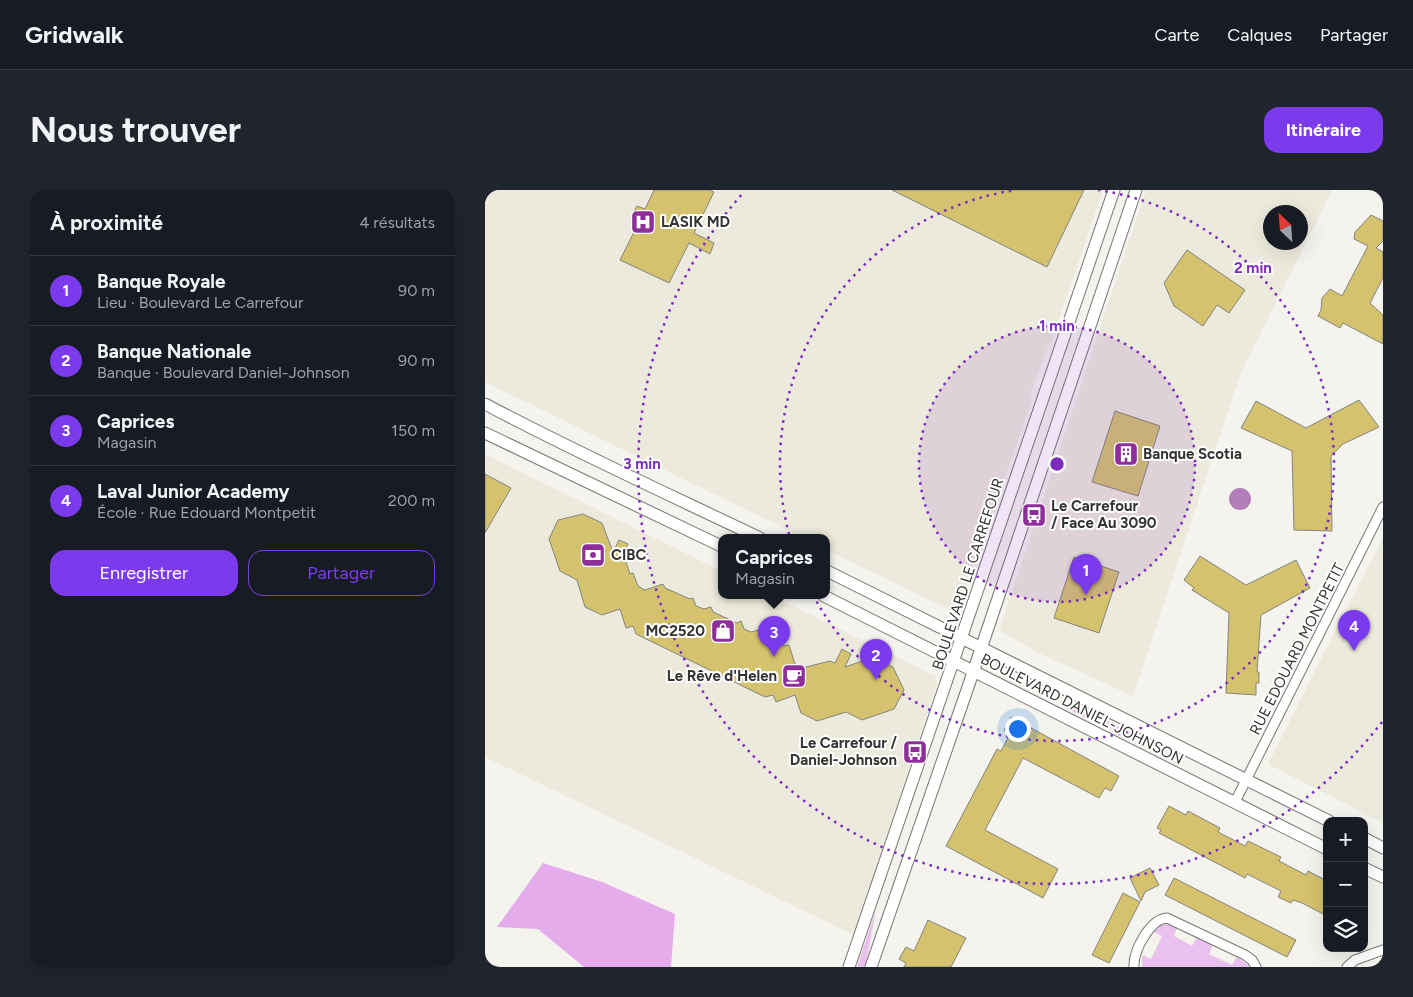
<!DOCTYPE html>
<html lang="fr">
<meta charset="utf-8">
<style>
:root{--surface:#171b24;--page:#20242c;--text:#f1f3f6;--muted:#9ea1a6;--line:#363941;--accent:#7c3aed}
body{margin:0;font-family:Figtree,sans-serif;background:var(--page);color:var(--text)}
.controls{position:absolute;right:15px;bottom:15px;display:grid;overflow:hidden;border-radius:10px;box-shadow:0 5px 20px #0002}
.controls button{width:45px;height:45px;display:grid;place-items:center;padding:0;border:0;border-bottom:1px solid var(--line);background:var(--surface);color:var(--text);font:25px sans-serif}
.compass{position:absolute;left:778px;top:15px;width:45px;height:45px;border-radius:50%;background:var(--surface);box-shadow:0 5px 20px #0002;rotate:335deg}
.you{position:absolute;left:532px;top:538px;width:18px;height:18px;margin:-12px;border:4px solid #fff;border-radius:50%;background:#1a73e8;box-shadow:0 0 0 8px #1a73e833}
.badge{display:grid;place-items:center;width:32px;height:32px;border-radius:50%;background:var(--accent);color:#fff;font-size:16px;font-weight:700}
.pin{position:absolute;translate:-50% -41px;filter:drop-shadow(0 1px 2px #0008)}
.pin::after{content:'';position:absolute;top:26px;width:18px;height:15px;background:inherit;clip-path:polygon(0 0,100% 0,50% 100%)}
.popup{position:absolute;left:233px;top:344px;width:112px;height:65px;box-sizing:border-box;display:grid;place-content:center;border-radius:10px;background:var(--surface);filter:drop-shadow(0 1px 4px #0005);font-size:16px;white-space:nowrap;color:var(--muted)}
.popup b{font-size:19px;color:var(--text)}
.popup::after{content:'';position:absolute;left:50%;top:100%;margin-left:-10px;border:10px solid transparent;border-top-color:var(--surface)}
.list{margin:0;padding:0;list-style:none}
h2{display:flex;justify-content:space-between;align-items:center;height:65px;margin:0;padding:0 20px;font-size:21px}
h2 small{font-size:16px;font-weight:400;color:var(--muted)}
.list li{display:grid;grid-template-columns:32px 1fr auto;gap:15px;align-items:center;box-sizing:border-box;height:70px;padding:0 20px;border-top:1px solid var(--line)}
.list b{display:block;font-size:19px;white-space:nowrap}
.list p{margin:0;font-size:16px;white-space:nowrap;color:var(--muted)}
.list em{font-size:16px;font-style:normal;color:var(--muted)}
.actions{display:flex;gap:10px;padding:15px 20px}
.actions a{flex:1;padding:11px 0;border:1px solid var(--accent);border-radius:15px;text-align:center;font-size:18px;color:var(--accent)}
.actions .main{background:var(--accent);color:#fff}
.icon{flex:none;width:28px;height:28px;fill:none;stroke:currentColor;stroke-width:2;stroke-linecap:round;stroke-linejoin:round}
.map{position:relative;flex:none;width:898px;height:777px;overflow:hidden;border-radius:15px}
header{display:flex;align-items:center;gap:30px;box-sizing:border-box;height:70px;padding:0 25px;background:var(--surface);border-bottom:1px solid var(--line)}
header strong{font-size:24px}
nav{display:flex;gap:28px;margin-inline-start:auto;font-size:18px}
.intro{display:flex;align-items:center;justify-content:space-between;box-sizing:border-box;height:120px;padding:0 30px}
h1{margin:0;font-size:35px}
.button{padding:12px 22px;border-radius:15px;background:var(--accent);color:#fff;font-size:18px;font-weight:700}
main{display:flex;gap:30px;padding:0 30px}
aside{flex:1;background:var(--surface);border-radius:15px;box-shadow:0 5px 20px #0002}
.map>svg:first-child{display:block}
.built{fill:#eceadc;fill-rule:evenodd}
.green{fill:#eac1ee}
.forest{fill:#e4acea}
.water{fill:#b37eba}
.building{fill:#d4c26f;stroke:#85847f}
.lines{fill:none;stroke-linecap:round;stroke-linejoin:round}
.minor-casing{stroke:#777671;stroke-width:11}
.tertiary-casing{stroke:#777671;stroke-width:13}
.minor{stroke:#fff;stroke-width:9}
.tertiary{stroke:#fff;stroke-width:11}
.ring{fill:none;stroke:#7b2cbf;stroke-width:2.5;stroke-dasharray:2.5 5}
.labels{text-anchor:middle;stroke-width:4;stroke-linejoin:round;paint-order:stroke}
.poi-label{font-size:15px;font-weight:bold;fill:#353432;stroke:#fff;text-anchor:start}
.street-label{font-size:15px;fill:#353432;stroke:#fff}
.centre{fill:#7b2cbf;stroke:#fff;stroke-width:2.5}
.ring-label{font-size:15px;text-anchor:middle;font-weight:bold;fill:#7b2cbf;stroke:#fff;stroke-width:4;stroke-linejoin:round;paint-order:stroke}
</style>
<header>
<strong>Gridwalk</strong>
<nav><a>Carte</a><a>Calques</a><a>Partager</a></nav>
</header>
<div class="intro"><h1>Nous trouver</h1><a class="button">Itinéraire</a></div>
<main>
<aside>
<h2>À proximité<small>4 résultats</small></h2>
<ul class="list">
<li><span class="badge">1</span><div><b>Banque Royale</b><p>Lieu · Boulevard Le Carrefour</p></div><em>90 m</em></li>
<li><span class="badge">2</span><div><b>Banque Nationale</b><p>Banque · Boulevard Daniel-Johnson</p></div><em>90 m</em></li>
<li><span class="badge">3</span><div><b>Caprices</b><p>Magasin</p></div><em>150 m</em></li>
<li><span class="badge">4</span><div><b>Laval Junior Academy</b><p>École · Rue Edouard Montpetit</p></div><em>200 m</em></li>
</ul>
<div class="actions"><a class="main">Enregistrer</a><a>Partager</a></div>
</aside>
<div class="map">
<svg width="898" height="777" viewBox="0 0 898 777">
<rect width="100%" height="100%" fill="#f4f3ed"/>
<!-- built -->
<path class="built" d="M0,0H618L566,153L563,157L545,204L547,210L474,420H465L342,360V348H319L0,192Z
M661,0H847L756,182L648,506L556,464L518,443L515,438ZM786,22H816V52H786Z
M0,264L236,381V406H288L450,486L452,494L369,745L0,567Z
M898,347V633L783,574Z"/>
<!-- green -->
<path class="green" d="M577,513L616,528L660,550L659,552L612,533L576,516Z
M391,720L381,773L379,777H372Z
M682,734L692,738L689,746L707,756L712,747L728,755L724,764L747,775L752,767L766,777H657V765L666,769L677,746L669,742L677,735Z"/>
<!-- forest -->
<path class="forest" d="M58,673L117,692L190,724L186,777H99L53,739L12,737Z"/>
<!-- water -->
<path class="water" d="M744 309a11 11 0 1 1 22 0a11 11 0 1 1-22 0Z"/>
<!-- building -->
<path class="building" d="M169,0H224L229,2L209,43L229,53L225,64L204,53L184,93L135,70L155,30L147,26L152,16L160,19Z
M407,0H599L562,77Z
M886,25L898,31V51L891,58L898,62V88L885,113L898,125V154L858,133L855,138L833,126L836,120L837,108L845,99L857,106L883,56L869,49L870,42Z
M702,60L760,100L744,123L732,115L718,136L689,116L679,93Z
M874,210L894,237L858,254L846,266L847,341L809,340L807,261L756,238L771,211L821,238Z
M630,221L675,236L653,306L607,292Z
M0,284L26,298L0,343Z
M98,324L117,333L128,362L134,350L143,354L138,363L145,384L148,383L153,396L160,400L178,394L180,398L205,409L208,408L211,416L219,419L226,417L228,422L252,433L256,431L259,439L266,442L274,440L276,444L300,456L304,455L310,474L317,478L345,471L350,473L357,459L366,464L360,477L389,467L408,477L419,500L409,519L377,530L361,522L332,531L316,523L310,505L291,512L288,505L280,507L151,444L148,436L141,438L135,419L117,425L100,417L92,390L75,381L64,349L73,330Z
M715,366L761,395L811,370L825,398L776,425L772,482H774V493H771V505L741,503L744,423L707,400L709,398L699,390Z
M589,367L634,382L614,443L569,428Z
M526,527L634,586L626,601L620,598L614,608L538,568L500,640L573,679L558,708L461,656L512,559L516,561L525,544L519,540Z
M684,616L701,625L703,621L735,638L733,642L760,656L763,651L796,667L794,671L821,685L823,681L842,691V726L817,713L808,710L806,713L793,707L796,701L762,684L760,688L674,643L676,640L672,638Z
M665,678L674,695L660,702L656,711L645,688Z
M689,688L811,750L802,767L680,705Z
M638,703L655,712L624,773L607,765Z
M443,730L481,748L466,777H419L421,773L414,769L421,757L429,761Z"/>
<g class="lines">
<defs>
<path id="minor" d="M750,612L898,317
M649,777C648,761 665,729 682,728L760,765L767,770L771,777
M862,777L870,770L898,760"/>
<path id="tertiary" d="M0,214C90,262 183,304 275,348
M0,243C79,281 158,318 236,356
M342,381L844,631
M339,406L842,659
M879,648L898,658
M879,678L898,687
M364,777L629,0
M386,777L482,500L651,0"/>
</defs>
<!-- minor casing -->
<use href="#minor" class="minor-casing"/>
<!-- tertiary casing -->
<use href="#tertiary" class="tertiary-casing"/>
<!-- minor -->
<use href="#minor" class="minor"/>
<!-- tertiary -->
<use href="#tertiary" class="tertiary"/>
</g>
<!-- distance rings -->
<circle cx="572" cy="274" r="138" fill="#7b2cbf" fill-opacity=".12"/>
<g class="ring">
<circle cx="572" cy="274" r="138"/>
<path d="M613 0A277 277 0 1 1 531 0"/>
<path d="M897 532A415 415 0 1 1 259 2"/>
</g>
<!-- icons -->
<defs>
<symbol id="hospital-square" viewBox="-11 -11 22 22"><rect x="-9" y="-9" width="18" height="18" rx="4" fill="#8d2f99" stroke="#fff"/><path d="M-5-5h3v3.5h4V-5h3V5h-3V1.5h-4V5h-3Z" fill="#fff"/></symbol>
<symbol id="building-square" viewBox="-11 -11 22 22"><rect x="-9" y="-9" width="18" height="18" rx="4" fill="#8d2f99" stroke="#fff"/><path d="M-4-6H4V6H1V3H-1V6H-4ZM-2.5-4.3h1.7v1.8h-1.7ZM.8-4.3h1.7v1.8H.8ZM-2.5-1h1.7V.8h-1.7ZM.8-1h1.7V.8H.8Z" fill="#fff"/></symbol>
<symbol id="bus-square" viewBox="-11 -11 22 22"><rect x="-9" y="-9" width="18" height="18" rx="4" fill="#8d2f99" stroke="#fff"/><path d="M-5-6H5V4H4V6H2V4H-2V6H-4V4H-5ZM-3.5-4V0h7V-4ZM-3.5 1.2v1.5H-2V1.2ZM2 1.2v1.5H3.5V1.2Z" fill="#fff"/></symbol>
<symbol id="bank-square" viewBox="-11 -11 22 22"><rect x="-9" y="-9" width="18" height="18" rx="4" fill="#8d2f99" stroke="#fff"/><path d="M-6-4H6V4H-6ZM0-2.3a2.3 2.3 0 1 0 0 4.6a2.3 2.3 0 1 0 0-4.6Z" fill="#fff"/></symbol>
<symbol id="shop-square" viewBox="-11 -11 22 22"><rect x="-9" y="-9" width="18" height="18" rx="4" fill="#8d2f99" stroke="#fff"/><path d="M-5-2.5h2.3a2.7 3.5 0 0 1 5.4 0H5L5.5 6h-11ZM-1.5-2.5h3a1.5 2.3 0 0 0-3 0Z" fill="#fff"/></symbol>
<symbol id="cafe-square" viewBox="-11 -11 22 22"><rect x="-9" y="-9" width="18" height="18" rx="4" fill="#8d2f99" stroke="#fff"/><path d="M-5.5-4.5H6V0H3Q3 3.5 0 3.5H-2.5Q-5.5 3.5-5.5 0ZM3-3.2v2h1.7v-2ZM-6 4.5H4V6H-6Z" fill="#fff"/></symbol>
</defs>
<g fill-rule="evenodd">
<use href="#hospital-square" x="144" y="18" width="28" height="28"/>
<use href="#building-square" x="627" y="250" width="28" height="28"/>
<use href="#bus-square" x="535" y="311" width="28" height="28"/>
<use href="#bank-square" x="94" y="351" width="28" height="28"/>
<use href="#shop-square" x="224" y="427" width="28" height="28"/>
<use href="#cafe-square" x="295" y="472" width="28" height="28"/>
<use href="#bus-square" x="416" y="548" width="28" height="28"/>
</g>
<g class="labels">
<!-- poi labels -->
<g class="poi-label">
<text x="176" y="37">LASIK MD</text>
<text x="658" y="269">Banque Scotia</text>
<text x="566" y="321">Le Carrefour<tspan x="566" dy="17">/ Face Au 3090</tspan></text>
<text x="126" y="370">CIBC</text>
<text x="220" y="446" text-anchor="end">MC2520</text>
<text x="292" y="491" text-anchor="end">Le Rêve d'Helen</text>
<text x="412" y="558" text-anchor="end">Le Carrefour /<tspan x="412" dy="17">Daniel-Johnson</tspan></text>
</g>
<!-- street labels -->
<g class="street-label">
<text transform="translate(483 384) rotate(-72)" y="5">BOULEVARD LE CARREFOUR</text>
<text transform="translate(812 459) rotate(-63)" y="5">RUE EDOUARD MONTPETIT</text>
<text transform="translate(597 519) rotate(27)" y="5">BOULEVARD DANIEL-JOHNSON</text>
</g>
</g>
<circle cx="572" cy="274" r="8" class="centre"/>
<g class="ring-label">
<text x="768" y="83">2 min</text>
<text x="572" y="141">1 min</text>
<text x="157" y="279">3 min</text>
</g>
</svg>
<div class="controls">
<button>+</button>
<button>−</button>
<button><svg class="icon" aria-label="layers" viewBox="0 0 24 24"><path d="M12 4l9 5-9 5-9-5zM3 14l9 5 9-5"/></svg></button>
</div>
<svg class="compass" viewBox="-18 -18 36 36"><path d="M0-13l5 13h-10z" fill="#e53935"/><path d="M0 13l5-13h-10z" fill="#9ea1a6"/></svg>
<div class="you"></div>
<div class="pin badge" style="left:601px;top:405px">1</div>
<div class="pin badge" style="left:391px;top:490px">2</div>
<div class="pin badge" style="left:289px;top:467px">3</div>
<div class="popup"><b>Caprices</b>Magasin</div>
<div class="pin badge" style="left:869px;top:461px">4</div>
</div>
</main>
